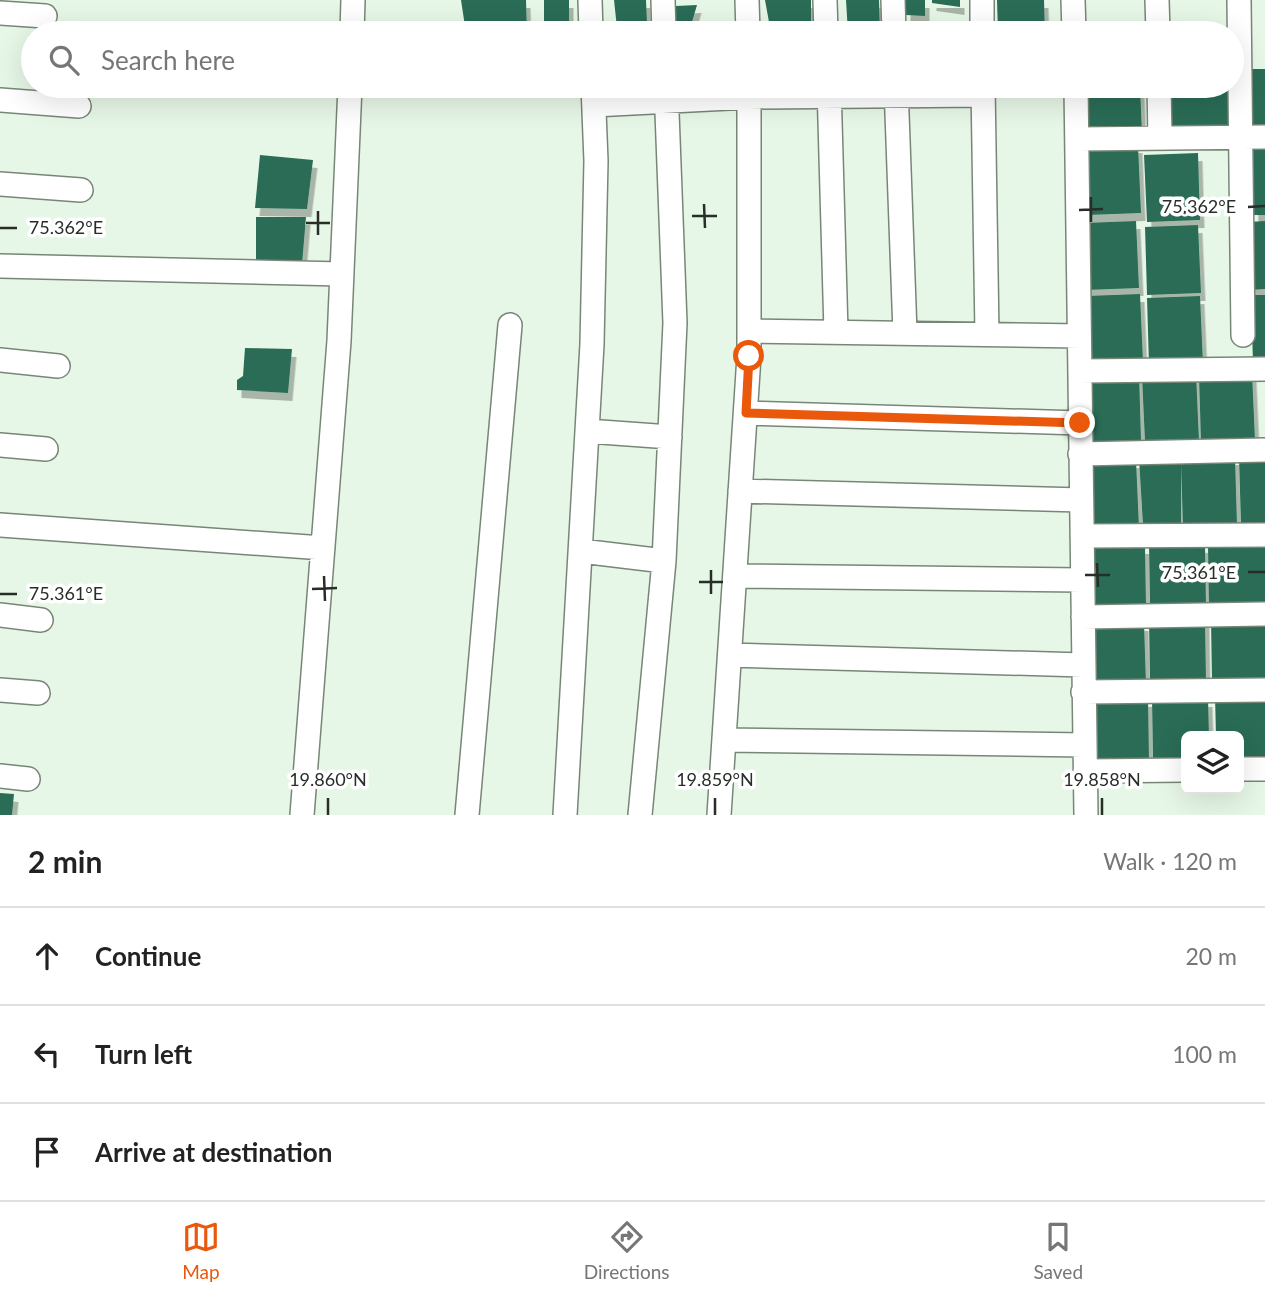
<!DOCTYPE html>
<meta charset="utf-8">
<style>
:root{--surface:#fff;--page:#f6f6f6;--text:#222;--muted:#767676;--line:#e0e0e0;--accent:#ea580c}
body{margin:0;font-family:Lato,sans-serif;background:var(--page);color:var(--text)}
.controls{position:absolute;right:21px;bottom:21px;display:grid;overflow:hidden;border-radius:10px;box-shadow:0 7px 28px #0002}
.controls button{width:63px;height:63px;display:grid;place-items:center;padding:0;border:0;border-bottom:2px solid var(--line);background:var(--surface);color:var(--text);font:35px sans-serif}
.stop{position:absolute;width:21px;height:21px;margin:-16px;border:5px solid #ea580c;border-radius:50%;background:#fff}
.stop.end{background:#ea580c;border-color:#fff;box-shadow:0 2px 7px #0008}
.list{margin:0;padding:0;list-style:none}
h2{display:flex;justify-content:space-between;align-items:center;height:91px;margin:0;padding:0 28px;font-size:30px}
h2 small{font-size:23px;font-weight:400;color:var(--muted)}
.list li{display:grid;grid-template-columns:46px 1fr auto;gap:21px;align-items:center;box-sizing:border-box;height:98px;padding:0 28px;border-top:2px solid var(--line)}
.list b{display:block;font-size:26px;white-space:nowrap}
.list em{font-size:23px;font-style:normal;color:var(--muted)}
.icon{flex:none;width:38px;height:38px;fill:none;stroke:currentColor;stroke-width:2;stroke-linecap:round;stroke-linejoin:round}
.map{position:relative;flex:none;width:1265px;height:815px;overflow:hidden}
.search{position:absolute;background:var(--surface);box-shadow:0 7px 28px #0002;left:21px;right:21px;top:21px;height:77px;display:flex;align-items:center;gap:18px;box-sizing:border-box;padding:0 24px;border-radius:38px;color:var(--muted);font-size:26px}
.sheet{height:385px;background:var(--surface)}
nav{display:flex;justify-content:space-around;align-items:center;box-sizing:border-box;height:98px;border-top:2px solid var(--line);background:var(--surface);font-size:19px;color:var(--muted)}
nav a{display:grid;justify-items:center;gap:4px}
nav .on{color:var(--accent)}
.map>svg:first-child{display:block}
.building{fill:#2c6c56;filter:url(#shadow)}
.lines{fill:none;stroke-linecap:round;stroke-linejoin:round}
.minor-casing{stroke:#788677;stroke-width:26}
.minor{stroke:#fff;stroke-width:23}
.route{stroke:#ea580c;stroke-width:9}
.ticks{fill:none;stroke:#272d27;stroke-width:2.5}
.ticks-label{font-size:18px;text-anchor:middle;fill:#272d27;stroke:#fff;stroke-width:7;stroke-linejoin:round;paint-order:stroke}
</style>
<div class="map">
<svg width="1265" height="815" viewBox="0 0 1265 815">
<defs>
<filter id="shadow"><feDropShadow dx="4.5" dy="8" stdDeviation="0" flood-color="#0004"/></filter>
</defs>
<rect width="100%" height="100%" fill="#e7f7e7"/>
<!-- building -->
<path class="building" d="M461,0H526L527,33H466Z
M544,0H569V33H544Z
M614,0H646L647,23L617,28Z
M765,0H811V33H771Z
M846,0H879L880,33H848Z
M906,0H925V16L906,15Z
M932,0H960V7L932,3Z
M997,0H1044L1045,33H998Z
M697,5L692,22L675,28L676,6Z
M928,27H954L956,33H930Z
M1248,69H1265V128L1250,129Z
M1086,86H1140L1142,134L1088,137Z
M1166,86H1230L1229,129L1166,134Z
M1138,145L1141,213L1087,215L1085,147Z
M1265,147V215H1254L1251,148Z
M1198,153L1200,220L1147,222L1144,155Z
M260,155L313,160L307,209L255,208Z
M256,217H306L302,264L256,263Z
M1136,221L1139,288L1085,290L1083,223Z
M1265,221V289L1250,290L1248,222Z
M1198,225L1201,293L1147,295L1145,227Z
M1140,294L1143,362L1089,364L1086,296Z
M1251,295H1265V363H1253Z
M1200,296L1203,364L1149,366L1147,298Z
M245,348L292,349L288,393L237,390V380L243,376Z
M1139,373L1141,440L1088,442L1085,375Z
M1196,373L1199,441L1145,443L1142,375Z
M1252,373L1255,440L1201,442L1199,375Z
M1235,457L1237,525L1183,527L1181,464V524L1143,526L1139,458Z
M1265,457V524L1241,525L1239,458Z
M1136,460L1139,528L1085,530L1082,462Z
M1149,543L1205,545L1206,606H1150Z
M1089,545L1145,546L1146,607H1090Z
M1208,546L1265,547V608L1209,609Z
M1149,620H1205L1206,682H1150Z
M1211,620H1265V682H1212Z
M1088,622L1144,623L1146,685H1089Z
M1215,696L1265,697V758L1239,759V736H1216Z
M1091,697L1148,699L1149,760H1092Z
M1152,698L1208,699L1209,736H1186V760L1153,761Z
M0,793L14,794L12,815H0Z"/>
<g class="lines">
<defs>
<path id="minor" d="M590,0L591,33
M663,0L664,33
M747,0L748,33
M825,0L826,33
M893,0L894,33
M982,0V33
M1073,0L1074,33
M1157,0L1158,33
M1239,0L1243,335
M0,13L45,16
M352,33L353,0
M829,86L836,332
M896,86L905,333
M983,86L987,334
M1076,86L1086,815
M1159,86L1160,138
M0,100L79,106
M594,105L749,97L983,95
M1078,139L1265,137
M0,184L81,190
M0,266L342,274
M750,331L1079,336
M0,360L58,366
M1080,371L1265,369
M746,413L1080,423
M587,431L670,437
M0,445L46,449
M1080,454L1265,450
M740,491L1081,500
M0,525L323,548
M1082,536L1265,535
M581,551L664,561
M735,576L1082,580
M0,615L41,620
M1083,617L1265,614
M730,655L1083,665
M0,690L38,693
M1083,692L1265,690
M724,740L1084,745
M1239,769H1265
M1085,771L1186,770
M0,776L28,779
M302,815L339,341L350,86
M467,815L510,325
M565,815L592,344L596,161L593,86
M640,815L664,561L675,323L666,86
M719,815L749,356V86"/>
</defs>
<!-- minor casing -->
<use href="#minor" class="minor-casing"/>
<!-- minor -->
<use href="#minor" class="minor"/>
</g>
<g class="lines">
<!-- route -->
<path class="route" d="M749,356L746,413L1080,423"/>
</g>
<!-- ticks -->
<path class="ticks" d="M1091,197V222M704,204L705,228M1248,207L1265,206M1079,210L1103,209M318,211V235M692,216H717M306,223H330M0,228H17M1097,563L1098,587M711,570V594M1248,572H1265M1085,575H1110M324,576L325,601M699,582H723M312,589L337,588M0,594H17M328,798V815M715,798V815M1102,798V815"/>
<g class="ticks-label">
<text x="1199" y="213">75.362°E</text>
<text x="66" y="234">75.362°E</text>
<text x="1199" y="579">75.361°E</text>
<text x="66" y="600">75.361°E</text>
<text x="328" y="786">19.860°N</text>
<text x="715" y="786">19.859°N</text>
<text x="1102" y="786">19.858°N</text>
</g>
</svg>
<div class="controls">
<button><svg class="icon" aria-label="layers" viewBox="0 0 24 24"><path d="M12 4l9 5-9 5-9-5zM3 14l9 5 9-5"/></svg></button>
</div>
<div class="stop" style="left:749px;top:356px"></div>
<div class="stop end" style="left:1080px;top:423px"></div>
<div class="search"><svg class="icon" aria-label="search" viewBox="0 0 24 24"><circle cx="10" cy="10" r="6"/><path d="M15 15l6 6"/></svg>Search here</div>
</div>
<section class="sheet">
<h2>2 min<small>Walk · 120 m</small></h2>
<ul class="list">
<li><svg class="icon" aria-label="ahead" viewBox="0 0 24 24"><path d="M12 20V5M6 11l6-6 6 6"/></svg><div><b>Continue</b></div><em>20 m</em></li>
<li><svg class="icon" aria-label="left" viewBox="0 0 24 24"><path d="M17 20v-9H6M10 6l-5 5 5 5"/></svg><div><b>Turn left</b></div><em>100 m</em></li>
<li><svg class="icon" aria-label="arrive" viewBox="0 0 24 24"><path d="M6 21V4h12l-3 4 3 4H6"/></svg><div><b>Arrive at destination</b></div></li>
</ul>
</section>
<nav>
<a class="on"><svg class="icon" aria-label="map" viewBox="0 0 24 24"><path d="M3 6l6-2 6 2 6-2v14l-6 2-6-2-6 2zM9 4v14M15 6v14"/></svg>Map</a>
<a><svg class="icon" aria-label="directions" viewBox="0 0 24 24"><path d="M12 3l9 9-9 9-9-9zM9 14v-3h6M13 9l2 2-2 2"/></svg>Directions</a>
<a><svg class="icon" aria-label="saved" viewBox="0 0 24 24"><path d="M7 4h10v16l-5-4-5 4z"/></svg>Saved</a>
</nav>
